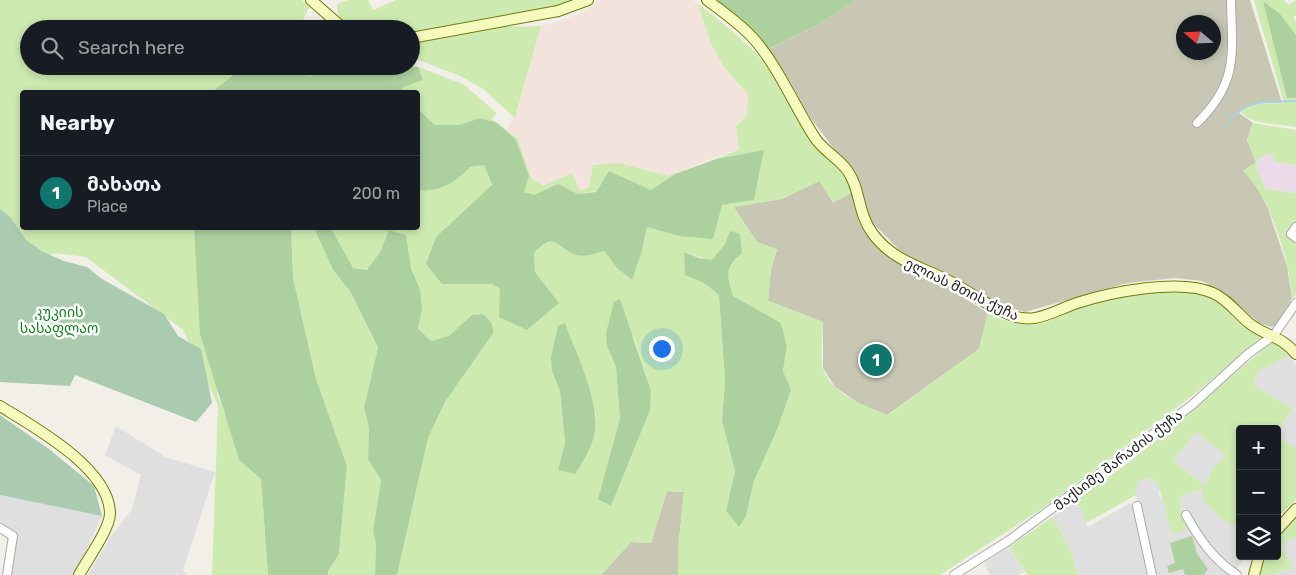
<!DOCTYPE html>
<meta charset="utf-8">
<style>
:root{--surface:#171b24;--page:#20242c;--text:#f1f3f6;--muted:#9ea1a6;--line:#363941;--accent:#0f766e}
body{margin:0;font-family:Rubik,"Noto Sans Georgian",sans-serif;background:var(--page);color:var(--text)}
.controls{position:absolute;right:15px;bottom:15px;display:grid;overflow:hidden;border-radius:5px;box-shadow:0 2px 8px #0003}
.controls button{width:45px;height:45px;display:grid;place-items:center;padding:0;border:0;border-bottom:1px solid var(--line);background:var(--surface);color:var(--text);font:25px sans-serif}
.compass{position:absolute;left:1176px;top:15px;width:45px;height:45px;border-radius:50%;background:var(--surface);box-shadow:0 2px 8px #0003;rotate:289deg}
.you{position:absolute;left:661px;top:348px;width:18px;height:18px;margin:-12px;border:4px solid #fff;border-radius:50%;background:#1a73e8;box-shadow:0 0 0 8px #1a73e833}
.badge{display:grid;place-items:center;width:32px;height:32px;border-radius:50%;background:var(--accent);color:#fff;font-size:16px;font-weight:700}
.pin{position:absolute;translate:-50% -50%;border:2px solid #fff;box-shadow:0 1px 5px #0006}
.list{margin:0;padding:0;list-style:none}
h2{display:flex;justify-content:space-between;align-items:center;height:65px;margin:0;padding:0 20px;font-size:21px}
h2 small{font-size:16px;font-weight:400;color:var(--muted)}
.list li{display:grid;grid-template-columns:32px 1fr auto;gap:15px;align-items:center;box-sizing:border-box;height:75px;padding:0 20px;border-top:1px solid var(--line)}
.list b{display:block;font-size:19px;white-space:nowrap}
.list p{margin:0;font-size:16px;white-space:nowrap;color:var(--muted)}
.list em{font-size:16px;font-style:normal;color:var(--muted)}
.icon{flex:none;width:28px;height:28px;fill:none;stroke:currentColor;stroke-width:2;stroke-linecap:round;stroke-linejoin:round}
.map{position:relative;flex:none;width:1296px;height:575px;overflow:hidden}
.search{position:absolute;background:var(--surface);box-shadow:0 2px 8px #0003;left:20px;top:20px;width:400px;height:55px;display:flex;align-items:center;gap:12px;box-sizing:border-box;padding:0 18px;border-radius:28px;color:var(--muted);font-size:19px}
.panel{position:absolute;background:var(--surface);box-shadow:0 2px 8px #0003;left:20px;top:90px;width:400px;height:140px;border-radius:5px}
.map>svg:first-child{display:block}
.residential{fill:#e0dfdf}
.industrial{fill:#ebdbe8}
.military{fill:#f3e3dd}
.construction{fill:#c7c7b4;fill-rule:evenodd}
.grass{fill:#cdebb0;fill-rule:evenodd}
.forest{fill:#add19e}
.cemetery{fill:#aacbaf}
.lines{fill:none;stroke-linecap:round;stroke-linejoin:round}
.stream{stroke:#aad3df;stroke-width:2}
.street-casing{stroke:#a9a9a9;stroke-width:10}
.secondary-casing{stroke:#707d05;stroke-width:12}
.street{stroke:#fff;stroke-width:8}
.secondary{stroke:#f7fabf;stroke-width:10}
.labels{text-anchor:middle;stroke-width:5;stroke-linejoin:round;paint-order:stroke}
.street-label{font-size:14px;fill:#222;stroke:#fff}
.park-label{font-size:14px;fill:#0c8416;stroke:#fff}
</style>
<div class="map">
<svg width="1296" height="575" viewBox="0 0 1296 575">
<rect width="100%" height="100%" fill="#f2efe9"/>
<!-- residential -->
<path class="residential" d="M1289,355L1296,366V448L1277,436L1292,409L1254,385L1258,372Z
M116,426L165,457L215,472L183,570L188,575H88L110,538L132,509L141,475L105,455Z
M1196,432L1227,456L1213,468L1205,486L1173,460Z
M1147,478L1155,479L1159,485V495L1186,530L1179,497L1204,489L1234,526L1240,520V556H1247L1232,575H1156L1136,495V483Z
M0,495L102,516L75,575H9L17,534L0,525Z
M1077,499L1088,527L1130,503L1133,506L1149,575H1078L1070,549L1052,517Z
M1296,536V575H1274L1293,567L1280,545Z
M1009,547L1024,572L1018,575H990L984,563Z"/>
<!-- industrial -->
<path class="industrial" d="M1270,153L1275,162L1296,165V193L1266,189L1256,168L1257,160Z"/>
<!-- military -->
<path class="military" d="M601,0H693L698,4L711,44L722,64L748,95L746,117L736,126L739,150L715,157L684,171L675,172L669,176L639,168L580,191L543,187L531,178L518,139L506,129L518,111L541,26L577,15Z"/>
<!-- construction -->
<path class="construction" d="M856,0H1250L1282,103H1258L1238,112L1253,123L1247,140L1256,162L1244,171L1254,182L1265,200L1287,266L1292,298L1284,317L1276,325L1271,327L1259,323L1224,292L1202,281L1175,278L1127,283L1025,312L995,304L939,270L904,255L871,221L857,179L809,116L788,78L767,50L816,26ZM1184,22H1214V52H1184Z
M819,181L853,192L859,221L874,241L902,266L941,283L988,313L979,349L887,415L858,403L835,387L823,368V322L768,301L771,269L777,250L757,242L733,207L782,199Z
M667,491L684,492L678,550V575H601L631,542L651,543Z"/>
<!-- grass -->
<path class="grass" d="M0,0H302L309,7L299,29H29V66H244L212,92H22V228H194L218,397L231,431L239,460L261,479L268,575H212L218,405L183,330L86,257L55,253L28,265L0,242Z
M348,0H368L373,10L396,0H577L553,9L411,34V29C388,29 335,39 337,4Z
M1254,0H1284L1289,5L1296,0V16H1293L1296,22V35L1269,4L1287,97L1296,98V127C1277,123 1253,126 1240,111L1258,104L1284,103Z
M698,4C727,26 755,48 776,78C788,95 795,115 805,132C820,157 842,165 853,192L833,203L819,181L782,199L734,207L757,242L777,249L771,269L768,301L823,322C823,334 820,358 823,369C832,395 865,406 888,415L979,349L988,313C1005,322 1024,328 1043,323C1054,320 1064,312 1074,308C1104,297 1148,288 1180,290C1195,291 1212,295 1224,304C1240,316 1239,326 1262,333L1260,339L1192,396L1046,506L940,575H678V550L684,492L667,491L651,543L631,542L601,575H397L428,438L445,402L494,332L458,328L449,336L431,341L418,327C426,294 417,295 411,266C408,256 407,245 406,235L389,230L380,252L367,270L353,268L331,228H418V190C435,192 459,180 470,167L484,165L492,186L436,237L442,284H492L500,289L559,303L535,272L534,253C554,234 553,243 573,253C582,258 595,254 604,251L618,269L631,280L642,251L647,227L679,236L722,205L754,200L764,150L684,172L675,174L651,190L609,171L596,191L578,194L558,184L534,196L524,192L516,140L497,124L480,118L460,126L435,125L418,109V92H404L401,88L418,67L408,66H411V64L463,84L497,113L492,119L518,139L531,178L543,186L572,173L580,191L589,187L593,165L619,163L669,176C675,171 680,173 687,170C704,163 721,157 739,150L736,126L746,117L748,95L722,64L711,44ZM730,231L742,253C724,268 727,275 733,296L781,323L787,346L783,371L791,390L777,430L754,481L746,516L726,511L735,471L722,421L725,380L719,295L704,283L686,275L684,252L712,261L725,244ZM634,337L651,391L650,410L611,506L614,446L620,419L616,367L608,346ZM579,361L596,415L595,434L584,459L558,470L565,443L560,391Z
M541,26L515,118L482,88L460,76L411,57V44L502,27Z
M300,66H352L309,77Z
M1253,123L1296,130V165L1275,162L1270,153L1257,160L1256,168L1266,189L1296,193V224L1290,228V234L1296,240V295L1292,298C1290,261 1270,197 1243,171L1256,162L1247,140Z
M291,228H314L333,270L350,291L378,349L364,407L369,428L368,459L381,480L373,531L376,545L375,574L371,575H328V571L339,554L347,466L316,379L293,278Z
M1272,342L1286,346L1289,355L1258,372L1254,385L1292,409L1277,435V429H1240V520L1234,526L1219,517L1203,499V489L1179,497L1186,530L1172,533C1168,521 1161,487 1154,479L1147,478L1137,483L1136,495L1086,523L1077,499L1131,461ZM1196,432L1226,456L1213,468L1205,486L1173,460Z
M1277,436L1296,448V500L1277,517Z
M1296,514V536L1281,545L1293,567L1273,575H1259L1264,556H1277V536Z
M1052,517L1070,549L1078,575H1027L1009,547Z"/>
<!-- forest -->
<path class="forest" d="M707,0H856L816,26L762,52Z
M1263,1L1279,13L1296,35V98H1287Z
M244,66H300L309,76L352,66L418,67L423,80L401,88L404,92H212Z
M418,109L435,125H460L480,118L497,123L516,140L529,176L524,192L534,195L558,184L578,194L596,192L609,171L651,190L675,174L717,159L764,150L754,200L722,205L713,239L679,236L647,227L642,251L632,280L618,269L604,251C595,254 582,258 573,254C553,243 554,233 534,253L535,272L559,303L527,330L499,317L500,289L492,284H442L426,264L436,237L492,185L484,165L470,167C457,182 438,193 418,190Z
M194,228H291L293,278L316,379L347,466L339,554L328,571V575H268L261,479L239,460L200,334Z
M314,228H331L353,268L367,270L380,252L389,230L406,235L411,268L420,290L422,309L418,328L431,341L449,336L472,315L483,314L491,322L494,332L445,402L428,438L397,575H371L375,574L376,545L373,531L381,480L368,459L369,428L364,407L378,348L350,291L333,270Z
M730,231L740,234L742,253C724,268 727,275 733,296L781,323L787,346L783,371L791,390L777,430L754,481L746,516L739,527L726,511L735,471L722,421L725,380L719,295L704,283L685,275L684,252L699,258L712,260L725,244Z
M620,299L651,391L650,410L611,506L598,499L620,419L616,367L607,346L606,333L614,302Z
M565,323C576,354 599,399 595,431C593,446 583,461 575,474L558,470L565,443L560,391L552,371L551,357L558,326Z
M1192,536L1197,554L1208,569L1204,575H1185L1183,569L1169,573L1167,566L1175,563L1170,543Z"/>
<!-- cemetery -->
<path class="cemetery" d="M0,209L11,218L26,240L43,252L64,261L87,267L102,279L164,314L178,336L201,349L212,403L196,422L75,375L70,386L0,382Z
M0,415L49,449L94,486L102,516L0,495Z"/>
<g class="lines">
<!-- stream -->
<path class="stream" d="M1229,123C1243,98 1271,102 1296,101"/>
<defs>
<path id="street" d="M1197,123C1239,82 1232,54 1231,0
M1296,227L1291,234L1296,238
M1137,506L1152,575
M1186,515C1200,540 1213,559 1237,575
M0,528L13,536L7,575
M954,575L1008,541L1192,405L1248,354L1274,335L1296,303"/>
<path id="secondary" d="M311,0L344,29
M707,0C722,11 739,23 752,37C777,64 795,107 815,138C824,151 838,158 847,170C861,189 857,213 873,234C894,262 923,267 951,282C970,292 988,306 1008,314C1034,326 1053,311 1077,303C1111,292 1181,278 1213,293C1227,299 1237,313 1249,323C1265,336 1282,336 1296,354
M411,38L558,11L588,0
M0,406C34,427 109,468 110,513C110,529 87,560 79,575
M1277,530L1296,509
M1254,575L1259,556"/>
</defs>
<!-- street casing -->
<use href="#street" class="street-casing"/>
<!-- secondary casing -->
<use href="#secondary" class="secondary-casing"/>
<!-- street -->
<use href="#street" class="street"/>
<!-- secondary -->
<use href="#secondary" class="secondary"/>
</g>
<g class="labels">
<!-- street labels -->
<g class="street-label">
<text transform="translate(962 289) rotate(26)" y="5">ელიას მთის ქუჩა</text>
<text transform="translate(1118 460) rotate(-37)" y="5">მაქსიმე შარაძის ქუჩა</text>
</g>
<!-- park labels -->
<g class="park-label">
<text x="59" y="317">კუკიის<tspan x="59" dy="16">სასაფლაო</tspan></text>
</g>
</g>
</svg>
<div class="controls">
<button>+</button>
<button>−</button>
<button><svg class="icon" aria-label="layers" viewBox="0 0 24 24"><path d="M12 4l9 5-9 5-9-5zM3 14l9 5 9-5"/></svg></button>
</div>
<svg class="compass" viewBox="-18 -18 36 36"><path d="M0-13l5 13h-10z" fill="#e53935"/><path d="M0 13l5-13h-10z" fill="#9ea1a6"/></svg>
<div class="you"></div>
<div class="pin badge" style="left:876px;top:360px">1</div>
<div class="search"><svg class="icon" aria-label="search" viewBox="0 0 24 24"><circle cx="10" cy="10" r="6"/><path d="M15 15l6 6"/></svg>Search here</div>
<section class="panel">
<h2>Nearby<small></small></h2>
<ul class="list">
<li><span class="badge">1</span><div><b>მახათა</b><p>Place</p></div><em>200 m</em></li>
</ul>
</section>
</div>
